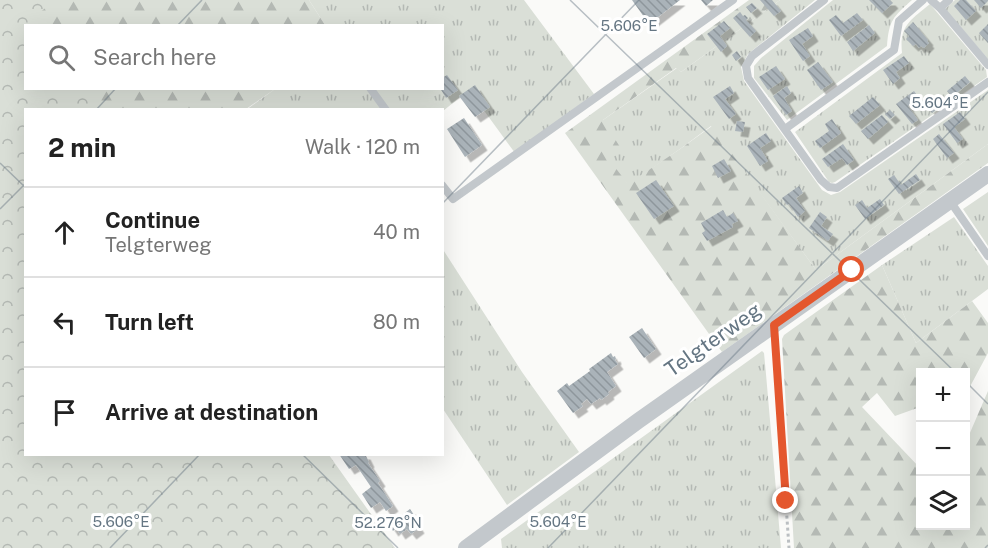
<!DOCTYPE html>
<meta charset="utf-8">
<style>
:root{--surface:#fff;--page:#f2f2f2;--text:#222;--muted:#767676;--line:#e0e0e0}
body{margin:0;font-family:"Public Sans",sans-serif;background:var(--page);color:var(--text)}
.controls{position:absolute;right:18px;bottom:18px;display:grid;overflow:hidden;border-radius:0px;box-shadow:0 6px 24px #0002}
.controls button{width:54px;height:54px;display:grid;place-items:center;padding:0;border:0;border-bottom:2px solid var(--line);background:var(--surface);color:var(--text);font:30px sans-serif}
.stop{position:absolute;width:18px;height:18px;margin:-14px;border:4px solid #e4572e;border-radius:50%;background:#fff}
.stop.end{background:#e4572e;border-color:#fff;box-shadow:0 2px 6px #0008}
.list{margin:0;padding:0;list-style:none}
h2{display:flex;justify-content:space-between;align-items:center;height:78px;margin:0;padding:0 24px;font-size:26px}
h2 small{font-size:20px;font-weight:400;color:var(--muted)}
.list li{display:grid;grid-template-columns:39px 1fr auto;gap:18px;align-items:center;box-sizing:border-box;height:90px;padding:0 24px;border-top:2px solid var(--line)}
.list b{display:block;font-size:22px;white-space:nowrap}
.list p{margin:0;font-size:20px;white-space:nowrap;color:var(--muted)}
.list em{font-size:20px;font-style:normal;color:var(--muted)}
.icon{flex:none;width:33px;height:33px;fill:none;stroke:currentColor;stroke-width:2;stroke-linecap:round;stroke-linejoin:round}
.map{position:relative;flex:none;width:988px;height:548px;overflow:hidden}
.search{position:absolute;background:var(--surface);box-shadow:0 6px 24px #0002;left:24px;top:24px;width:420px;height:66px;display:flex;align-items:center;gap:15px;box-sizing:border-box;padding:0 21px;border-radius:0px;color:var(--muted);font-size:22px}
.panel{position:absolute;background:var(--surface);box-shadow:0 6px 24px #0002;left:24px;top:108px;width:420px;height:348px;border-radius:0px}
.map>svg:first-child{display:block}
.grass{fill:url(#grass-tufts)}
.forest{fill:url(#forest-firs)}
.park{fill:url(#park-crowns)}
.building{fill:url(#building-back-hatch);filter:url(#shadow)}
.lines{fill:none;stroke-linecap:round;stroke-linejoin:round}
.path{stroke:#bbbfc2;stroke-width:3;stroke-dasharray:3 3;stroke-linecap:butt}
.service{stroke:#c3c8cc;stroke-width:8}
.minor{stroke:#c3c8cc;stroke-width:16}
.route{stroke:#e4572e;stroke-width:8}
.ticks{fill:none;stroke:#657683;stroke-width:1.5;stroke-opacity:0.45}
.labels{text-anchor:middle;stroke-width:6;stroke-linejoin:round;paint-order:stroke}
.street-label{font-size:21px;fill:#657683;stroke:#fff}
.ticks-label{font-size:15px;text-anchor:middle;fill:#657683;stroke:#fff;stroke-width:6;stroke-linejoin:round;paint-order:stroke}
</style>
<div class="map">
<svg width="988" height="548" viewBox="0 0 988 548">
<defs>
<pattern id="grass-tufts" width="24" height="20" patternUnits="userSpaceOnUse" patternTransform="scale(1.5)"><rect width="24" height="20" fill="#dadfd7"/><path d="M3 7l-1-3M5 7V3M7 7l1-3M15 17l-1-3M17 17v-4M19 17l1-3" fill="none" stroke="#b4b9b4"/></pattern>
<pattern id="forest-firs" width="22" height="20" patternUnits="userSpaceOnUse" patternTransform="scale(1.5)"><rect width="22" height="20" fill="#dadfd7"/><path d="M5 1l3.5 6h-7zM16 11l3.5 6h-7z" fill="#b4b9b4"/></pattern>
<pattern id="park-crowns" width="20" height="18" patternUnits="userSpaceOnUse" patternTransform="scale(1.5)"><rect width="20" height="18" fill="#dadfd7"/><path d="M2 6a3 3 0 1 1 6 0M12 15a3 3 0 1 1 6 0" fill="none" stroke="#b4b9b4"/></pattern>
<pattern id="building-back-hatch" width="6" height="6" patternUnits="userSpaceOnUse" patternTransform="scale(1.5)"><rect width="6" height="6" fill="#aab3b9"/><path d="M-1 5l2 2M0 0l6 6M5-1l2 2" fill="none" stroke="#8e969c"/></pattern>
<filter id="shadow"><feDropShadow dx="5.5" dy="5.5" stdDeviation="0" flood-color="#0004"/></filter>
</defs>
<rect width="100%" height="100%" fill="#fafaf8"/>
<!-- grass -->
<path class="grass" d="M309,0H524L594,94L515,153L469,90L443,111L442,110H246L275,89L442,88V26L325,25Z
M780,0H815L748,54L741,67L744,81L822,190L831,195L840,192L988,90V144L816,270L711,126L680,149L628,185L606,157L603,120L677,68L681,72Z
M833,0H912C893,17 889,20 887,46L787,120L754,78V66L761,58Z
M955,0H988V59L945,9Z
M930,4L986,70L987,77L835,182L832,183L829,182L795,132L902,53C899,25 911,20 930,4Z
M988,192V246L963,209Z
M954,217L988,266V289L916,343L882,265Z
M442,248L522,372L579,452L507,505L443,409Z
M762,351L764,353L766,374L781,548H502L501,539Z"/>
<!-- forest -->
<path class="forest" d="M0,0H309L325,25L26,26V88L275,89L246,109L26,110V454L329,455L395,548H25Z
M749,0H780L681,72L676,68L603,120L620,147L607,157L628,184L680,149L712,126L816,270L988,144V163L722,352L565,133Z
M882,265L916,343L972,301L988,323V353L966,394V372H920V407L895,416L877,393L862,407L920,468V526H966V442L988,391V548H794L782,339L784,335Z"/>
<!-- park -->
<path class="park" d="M0,0H55L38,14L45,25L26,26V88L86,89L99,109L26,110V454L328,455L393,548H0Z"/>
<!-- building -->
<path class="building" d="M632,0H680L649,24Z
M701,0H713L706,6Z
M760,0H772L781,11L774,16Z
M869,0H890L893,3L882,13Z
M960,0H966L976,11L966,20L954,6Z
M974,0H988V1L981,8Z
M752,3L757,8L751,13L746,7Z
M740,12L743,16L745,15L748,18L746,20L756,31L750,37L733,18Z
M857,13L863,20L841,36L829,20L836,15L843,23Z
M724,21L730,28L720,36L727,46L721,52L707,34Z
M913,22L928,40L927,41L929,43L924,48L921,46L919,48L916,44L913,46L906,39L909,36L904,31Z
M988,24V43L979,33Z
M869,25L875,33L853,51L847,42Z
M808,28L813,36L802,44L810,56L803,61L789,40Z
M737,51L741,57L736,61L732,55Z
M904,56L909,63L896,72L900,78L893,84L883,70Z
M818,62L833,82L821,90L807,70Z
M776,66L785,79L768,90L759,77Z
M447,75L458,90L446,98L440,88H442V78Z
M965,76L970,82L952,97L947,91Z
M475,85L490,107L475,117L459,96Z
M730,86L734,93L725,99L736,114L729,119L713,97Z
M787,86L791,93L784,98L792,111L786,115L773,96Z
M914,91L919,98L908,106L918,120L912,124L896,104Z
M873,97L880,105L856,124L849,116Z
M936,101L940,107L932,113L928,108Z
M890,110L895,115L890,119L885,114Z
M960,112L965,119L954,127L963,139L957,143L943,124Z
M882,115L888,122L868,139L861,131Z
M464,118L482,145L465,157L447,129Z
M832,119L841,133L820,148L815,141L829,131L825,124Z
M737,121L745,122L743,132L735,131Z
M766,133L771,141L760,148L768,161L760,166L747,146Z
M939,134L954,153L947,158L933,139Z
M843,144L854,160L847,165L842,158L828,167L822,159Z
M724,159L731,171L718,178L712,166Z
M916,174L920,180L899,194L888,179L894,175L901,185Z
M656,180L674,206L654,219L636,193Z
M799,186L803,193L796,198L805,211L798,217L789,204L787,205L782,198Z
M880,199L884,205L865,219L855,205L862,200L867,208Z
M723,210L727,217L733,213L738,221L732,224L733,227L707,241L702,233L705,231L701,223Z
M820,212L827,217L821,226L833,234L828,241L809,228Z
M642,328L656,349L644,358L629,337Z
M611,353L613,357L615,356L616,359L615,360L618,364L607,372L616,386L608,392L609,394L601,400L600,398L591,404L587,399L581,404L583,406L573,413L557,391L567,383L569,386L590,371L589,369Z
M339,454H365L369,462L368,463L380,481L378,483L393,506L386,511L380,502L371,508L362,494L371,487L356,465L349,469Z
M410,509L416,518L414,520L419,528L411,534L407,529L400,534L396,528L393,531L389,525Z"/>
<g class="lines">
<!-- path -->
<path class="path" d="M775,342L789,548"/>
<!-- service -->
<path class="service" d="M824,0L752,56L746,66L748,78L821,180L829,187L837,188L988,82
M931,0L940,8L988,65
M940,8L949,0
M370,88L386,110
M785,129L894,50L899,21L923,0
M442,185L453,199L733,0
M950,201L988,256"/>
<!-- minor -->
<path class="minor" d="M466,548L638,421L988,174"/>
</g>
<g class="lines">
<!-- route -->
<path class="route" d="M786,501L774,325L852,270"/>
</g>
<!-- ticks -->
<path class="ticks" d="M570,0L955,372M177,26L202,0M96,110L116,88M0,163L26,188M442,204L639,0M0,209L26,183M966,382L988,404M302,454L398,548M110,548L200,454M548,548L988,92M985,548L988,545"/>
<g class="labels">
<!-- street labels -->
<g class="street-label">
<text transform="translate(713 340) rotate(-35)" y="7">Telgterweg</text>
</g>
</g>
<g class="ticks-label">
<text x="629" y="31">5.606°E</text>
<text x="940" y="108">5.604°E</text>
<text x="121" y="527">5.606°E</text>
<text x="558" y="527">5.604°E</text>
<text x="388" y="528">52.276°N</text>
</g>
</svg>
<div class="controls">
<button>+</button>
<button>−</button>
<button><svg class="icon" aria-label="layers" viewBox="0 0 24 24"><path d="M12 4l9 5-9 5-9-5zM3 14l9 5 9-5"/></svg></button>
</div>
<div class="stop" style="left:852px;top:270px"></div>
<div class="stop end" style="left:786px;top:501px"></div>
<div class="search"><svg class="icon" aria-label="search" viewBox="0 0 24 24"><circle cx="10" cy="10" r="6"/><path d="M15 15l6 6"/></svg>Search here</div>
<section class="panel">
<h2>2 min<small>Walk · 120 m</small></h2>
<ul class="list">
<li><svg class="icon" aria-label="ahead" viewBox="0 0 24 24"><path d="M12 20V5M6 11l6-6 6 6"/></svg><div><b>Continue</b><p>Telgterweg</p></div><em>40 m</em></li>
<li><svg class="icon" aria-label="left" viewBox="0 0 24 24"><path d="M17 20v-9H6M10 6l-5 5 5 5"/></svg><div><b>Turn left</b></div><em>80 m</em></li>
<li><svg class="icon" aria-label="arrive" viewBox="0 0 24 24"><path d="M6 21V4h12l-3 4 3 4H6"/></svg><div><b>Arrive at destination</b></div></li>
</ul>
</section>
</div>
